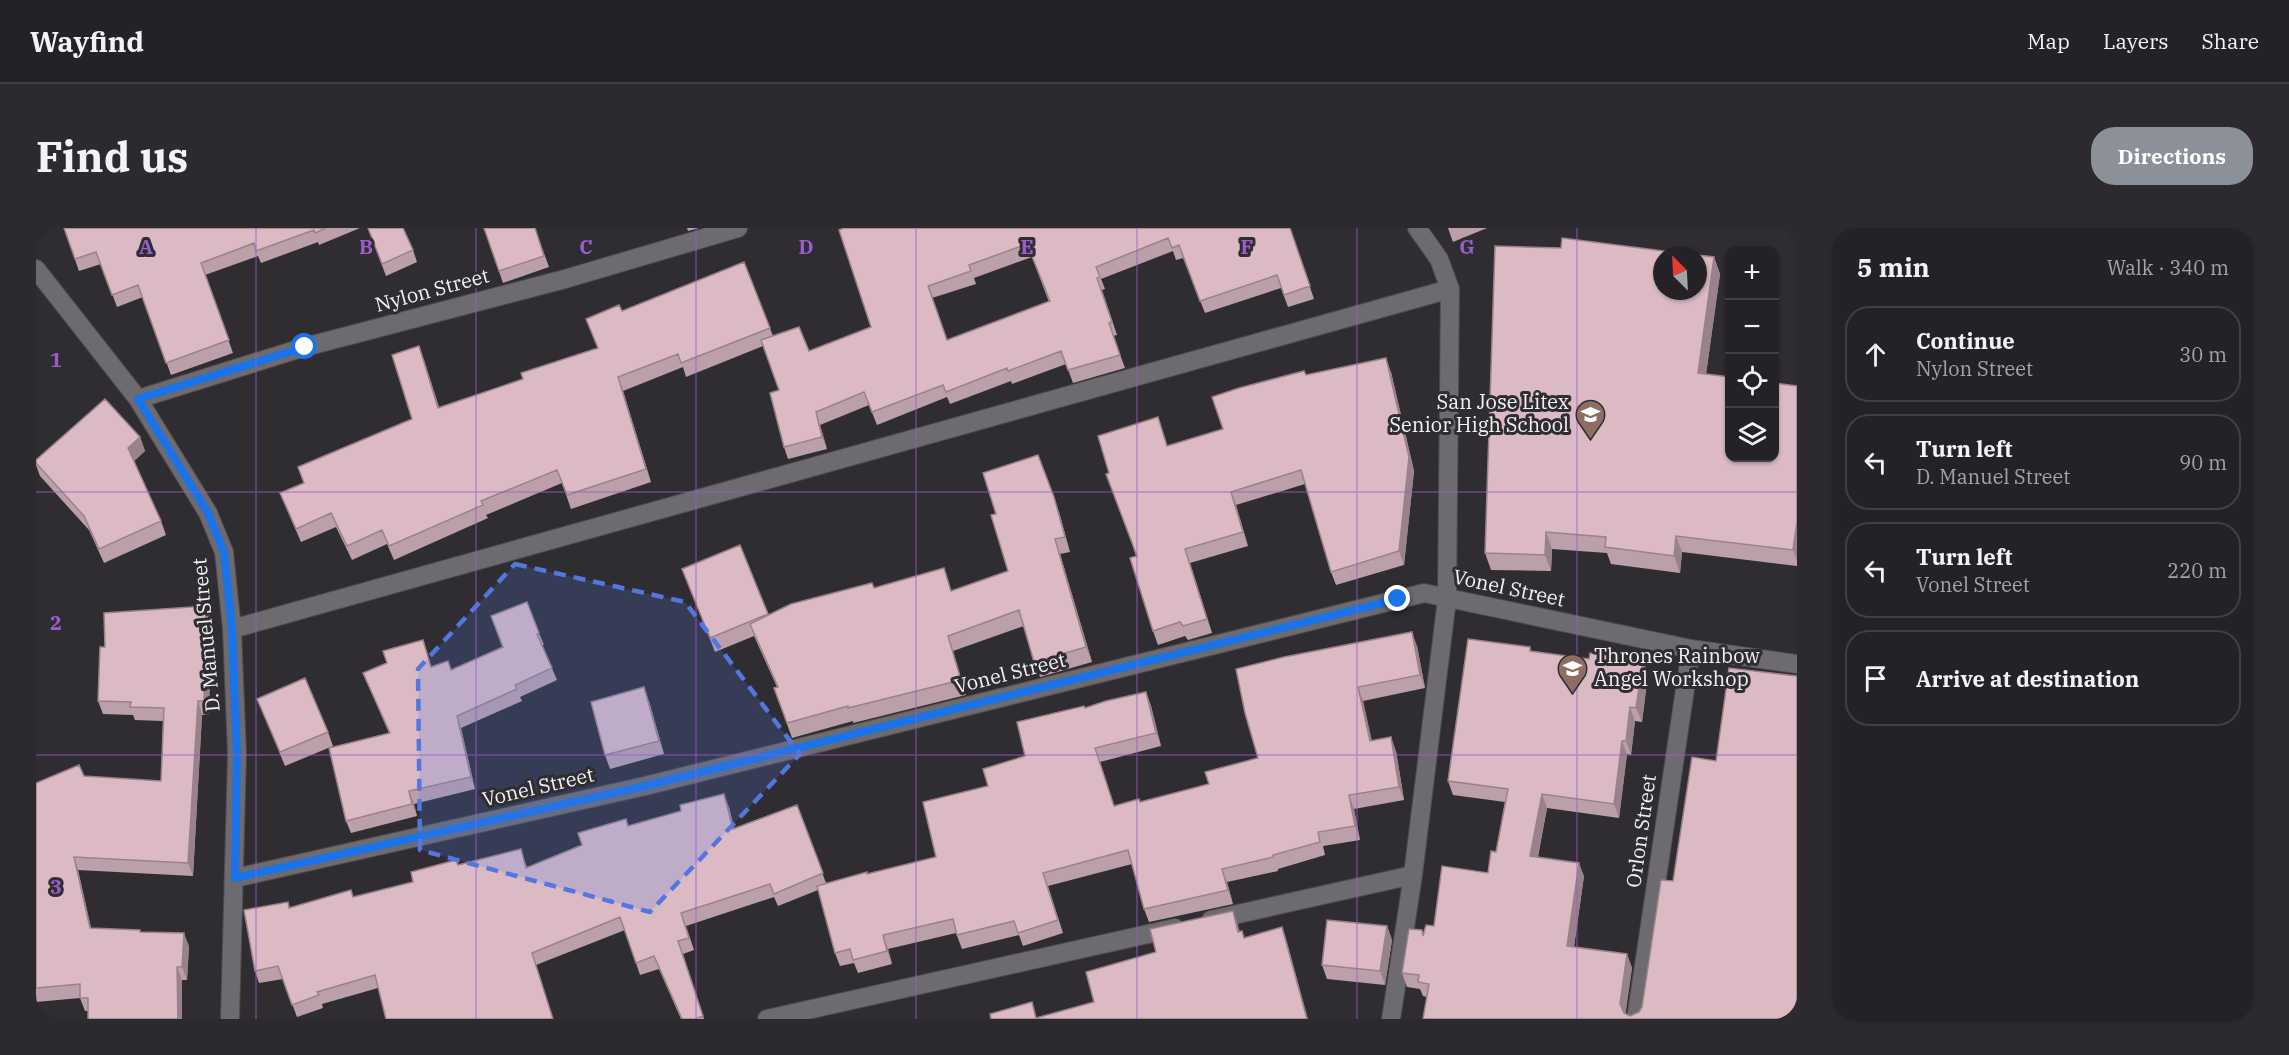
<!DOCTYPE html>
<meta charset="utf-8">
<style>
:root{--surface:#242226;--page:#2c2a2e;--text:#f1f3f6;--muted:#a3a4a7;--line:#413f43;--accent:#8c9099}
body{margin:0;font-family:"IBM Plex Serif",serif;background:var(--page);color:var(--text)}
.controls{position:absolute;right:18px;top:18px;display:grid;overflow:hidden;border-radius:12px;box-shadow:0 2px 4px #0004}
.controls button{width:54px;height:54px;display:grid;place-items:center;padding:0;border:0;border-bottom:2px solid var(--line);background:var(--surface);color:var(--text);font:30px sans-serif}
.compass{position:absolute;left:1617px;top:18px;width:54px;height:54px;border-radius:50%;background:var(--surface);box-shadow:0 2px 4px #0004;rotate:336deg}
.stop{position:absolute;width:18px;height:18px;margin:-14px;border:4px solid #1a73e8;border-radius:50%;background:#fff}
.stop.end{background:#1a73e8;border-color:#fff;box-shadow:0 2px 6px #0008}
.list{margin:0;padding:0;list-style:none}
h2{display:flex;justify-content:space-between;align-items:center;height:78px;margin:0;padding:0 24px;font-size:26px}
h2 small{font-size:20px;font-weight:400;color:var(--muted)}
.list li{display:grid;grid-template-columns:39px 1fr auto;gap:18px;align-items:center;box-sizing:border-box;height:96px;margin:0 12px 12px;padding:0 12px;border:2px solid var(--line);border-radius:24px}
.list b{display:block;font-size:22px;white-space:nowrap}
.list p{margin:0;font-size:20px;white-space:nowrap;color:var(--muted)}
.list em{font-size:20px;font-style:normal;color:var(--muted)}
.icon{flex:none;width:33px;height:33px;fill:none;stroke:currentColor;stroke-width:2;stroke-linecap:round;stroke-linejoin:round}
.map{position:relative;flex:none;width:1761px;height:791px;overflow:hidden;border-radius:24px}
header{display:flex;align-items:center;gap:36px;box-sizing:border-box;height:84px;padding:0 30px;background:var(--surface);border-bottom:2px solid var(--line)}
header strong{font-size:28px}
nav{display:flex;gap:33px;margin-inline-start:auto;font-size:21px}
.intro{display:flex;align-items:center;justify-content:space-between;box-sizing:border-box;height:144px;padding:0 36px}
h1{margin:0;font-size:42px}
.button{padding:15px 27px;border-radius:24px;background:var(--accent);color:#fff;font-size:21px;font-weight:700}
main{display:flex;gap:36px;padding:0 36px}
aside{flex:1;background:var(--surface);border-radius:24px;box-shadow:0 2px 4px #0004}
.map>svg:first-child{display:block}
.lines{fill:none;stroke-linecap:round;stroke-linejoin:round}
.minor-casing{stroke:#4d4b4e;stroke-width:20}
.minor{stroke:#6e6b70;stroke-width:18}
.wall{fill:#bca0a9;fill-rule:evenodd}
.shaded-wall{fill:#998289}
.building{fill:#dbbac4;stroke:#998289;stroke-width:1.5;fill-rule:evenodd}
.route{stroke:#1a73e8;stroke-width:8}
.marked{fill:#5277df;fill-opacity:0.2;stroke:#5277df;stroke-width:4.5;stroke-dasharray:12 8;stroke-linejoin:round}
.grid{fill:none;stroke:#995dcc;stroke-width:1.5;stroke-opacity:0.55}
.labels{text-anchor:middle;stroke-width:6;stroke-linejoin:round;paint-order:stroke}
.street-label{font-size:20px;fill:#f3f1f4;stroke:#302d32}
.poi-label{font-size:20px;fill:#f3f1f4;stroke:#302d32;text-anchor:end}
.grid-label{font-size:20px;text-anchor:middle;font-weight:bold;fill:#995dcc;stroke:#302d32;stroke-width:6;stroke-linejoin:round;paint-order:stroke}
</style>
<header>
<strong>Wayfind</strong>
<nav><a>Map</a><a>Layers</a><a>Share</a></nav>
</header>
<div class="intro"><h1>Find us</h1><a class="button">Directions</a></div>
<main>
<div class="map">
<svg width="1761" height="791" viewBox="0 0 1761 791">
<rect width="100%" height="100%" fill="#302d32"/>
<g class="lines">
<defs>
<path id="minor" d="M0,41L102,171L172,285L188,324L196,401L201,526L194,791
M102,171L269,119L529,51L702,0
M196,401L1414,61
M199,650L609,558L1388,365L1655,421L1761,436
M1175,692L1377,647
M731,791L1139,700
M1355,791L1377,647L1411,371L1414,61L1403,31L1381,0
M1600,791L1655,421"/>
</defs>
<!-- minor casing -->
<use href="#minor" class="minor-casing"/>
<!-- minor -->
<use href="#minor" class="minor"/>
</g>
<!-- wall -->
<path class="wall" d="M28,0H324L283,17L282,14L225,35L222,28L169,47L197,125L135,147L107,69L81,79L65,36L43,43Z
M332,0L377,22L381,34L350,48Z
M448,0H499L513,39L467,55Z
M651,0H663L652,3Z
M1254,0L1278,71L1252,79L1245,60L1169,85L1147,30L1140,32L1137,23L1065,51L1069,61L1066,62L1081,107L1077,108L1089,140L1037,155L1030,136L976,156L975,153L914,176L911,169L841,197L833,177L784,197L791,221L752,231L748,219L743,162L727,118L650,149L647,139L587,163L615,254L535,281L526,255L450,287L452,290L358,332L351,316L316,332L300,299L265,314L244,265L268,255L376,191L388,132L403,179L487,151L562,120L550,91L586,83L708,34L737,108L773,123L835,99L803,2ZM996,29L1013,74L911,112L896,70L940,56L938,50Z
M1412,0H1451L1417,14Z
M1678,29L1684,46L1670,146L1761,158V338L1646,324L1644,345L1575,336L1571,325L1516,321L1515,343L1455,342L1449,325Z
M1355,144L1378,243L1368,337L1300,357L1295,344L1269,256L1200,277L1212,318L1154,335L1176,405L1152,412L1149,408L1122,417L1117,403L1100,328L1073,245L1122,189L1131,218L1187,201L1270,147Z
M104,209L109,223L98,233L125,293L130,307L68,335L53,302L4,248L0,237V232Z
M1023,284L1034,324L1024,326L1056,434L1004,449L988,398L917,423L930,467L817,495V493L756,510L738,460L741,459L718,408L679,424L646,341L704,317L733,387L836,355L838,360L916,363L972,343L960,286Z
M170,378L175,392L173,486L166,487L157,648L42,642L55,700L105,704L153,718L151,752H146L52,783H49L44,770L0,774V555L48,548L125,553L127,493L99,492L97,487L67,486L62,473L69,419Z
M455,388L503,405L508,417H506L521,452L484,469L486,473L425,500L439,561L378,576L381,588L315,605L310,593L353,505L327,445L351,435L387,412L395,439L415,442L466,419Z
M1381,418L1389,460L1327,473L1335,512L1360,523L1368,572L1318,581L1324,612L1287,618L1289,627L1242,641V643L1191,654L1197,676L1113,694L1108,681L1096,636L1012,658L1027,705L987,718L983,707L926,721L920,705L852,721L856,736L822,745L818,735L804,738L799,725L782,662L742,678L738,669L650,698L658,722L647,726L668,791H645L623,741L604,747L589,702L500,737L517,791H350L342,760L286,776L287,780L261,789L247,751L223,755L219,743L252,674L254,680L317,669L377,654L422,637L489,634L491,639L593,598L693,579L698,600L761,577L790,655L831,646L900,629L952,558L1049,480L1110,464L1115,478L1125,518L1064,534L1078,578L1104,574L1173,556L1222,530Z
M1494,419L1495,423L1612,446L1606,494L1599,493L1595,527L1591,526L1583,590L1511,580L1502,629L1548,648L1538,719L1591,726L1596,740L1589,786L1594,788L1761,791H1387L1391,769L1387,768L1384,761L1371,759L1366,745L1388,706L1398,698L1452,645L1460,624L1469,574L1417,567L1412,553Z
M221,471L292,504L297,518L249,538Z
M613,473L628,526L574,541L569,527Z
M1351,698L1356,712L1349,757L1291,751L1286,737Z"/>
<!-- shaded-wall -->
<path class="shaded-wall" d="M1678,29L1684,46L1668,161L1662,145Z
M383,118L388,132L407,193L402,180Z
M1350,130L1355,144L1378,243L1368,337L1363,323Z
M582,149L587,163L615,254L610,241Z
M780,184L784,197L791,221L786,209Z
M104,209L109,223L97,234L92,220Z
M1195,264L1200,277L1212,318L1207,304Z
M1018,269L1023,284L1034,324L1029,309Z
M1761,293V333L1757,322Z
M1510,304L1516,321L1515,343L1509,327Z
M1640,308L1646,324L1644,345L1638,328Z
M1019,311L1024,326L1056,434L1050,419Z
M1149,321L1154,335L1176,405L1171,391Z
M170,378L175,392L173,486L168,473Z
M1376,404L1381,418L1389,460L1384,447Z
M912,408L917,423L930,467L925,452Z
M1607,432L1612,446L1606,494L1600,480Z
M608,459L613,473L628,526L623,513Z
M1322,459L1327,473L1339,526L1334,513Z
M1110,464L1115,478L1125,518L1120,505Z
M162,473L166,487L157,648L152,635Z
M1594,479L1599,493L1595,527L1590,513Z
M421,488L425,500L439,561L435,549Z
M1355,509L1360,523L1368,572L1363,559Z
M1586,513L1591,526L1583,590L1578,576Z
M373,563L378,576L381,588L376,576Z
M688,566L693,579L701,613L697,601Z
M1506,566L1511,580L1499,642L1494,628Z
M1313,567L1318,581L1324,612L1319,598Z
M38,629L42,642L58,713L54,700Z
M1543,635L1548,648L1536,732L1531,718Z
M1186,641L1191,654L1197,676L1192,662Z
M1197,683L1202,697L1208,719L1202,704Z
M1351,698L1356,712L1349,757L1344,743Z
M1246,699L1251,714L1272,791H1271Z
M148,705L153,718L151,752L146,739Z
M847,707L852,721L856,736L851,723Z
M1591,726L1596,740L1589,790L1584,776Z
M141,739L146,752V791H142Z"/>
<!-- building -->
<path class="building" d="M28,0H290L279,5L278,2L220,23L218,15L165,35L193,112L130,135L102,57L76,67L60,24L39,31Z
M332,0H367L377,22L346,36Z
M448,0H499L508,28L463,43Z
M808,0H1254L1274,58L1248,67L1241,47L1164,73L1143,17L1136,20L1132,10L1060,39L1064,49L1061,50L1076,94L1073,95L1084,127L1032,142L1025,123L972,143L971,140L910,164L907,157L836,184L828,164L780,184L786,209L748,219L734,165L743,162L725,112L763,99L773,123L835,99L803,2ZM991,16L1014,73L911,112L892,58L935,43L933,37Z
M1526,10L1659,27H1626V63H1662V27L1678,29L1662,145L1694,149V230H1738V155L1761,158V293L1757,322L1640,308L1638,328L1569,319L1570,309L1510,304L1509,327L1449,325L1459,18L1525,20Z
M708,34L734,100L645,135L642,126L582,149L610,241L531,267L521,242L445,273L447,277L353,318L346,302L311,318L295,285L260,301L244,265L268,255L262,239L376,191L356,127L383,118L402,180L487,151L485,145L562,120L550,91L583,77L586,83Z
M1350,130L1373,229L1363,323L1295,344L1265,242L1195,264L1207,304L1149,321L1171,391L1147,398L1144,394L1117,403L1094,330L1101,328L1070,246L1073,245L1062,208L1122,189L1131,218L1187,201L1176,169L1203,160L1268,143L1270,147Z
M69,171L104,209L92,220L125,293L63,321L48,288L0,235V232Z
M1002,227L1018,269L1029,309L1019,311L1050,419L998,434L983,382L912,408L925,452L812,480V478L751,495L738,460L742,459L714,396L755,376L836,355L838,360L908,340L915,363L972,343L955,287L960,286L947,245Z
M704,317L732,386L674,410L646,341Z
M491,374L503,405L501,406L516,440L479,457L481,461L421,488L435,549L373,563L376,576L310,593L293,520L354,505L327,445L351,435L347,423L387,412L395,439L412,433L415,442L467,419L455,388Z
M170,378L168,473H162L152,635L38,629L54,700L104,702V704L148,705L146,739H141L142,791H52V770H44V756L0,760V555L43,537L48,548L125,553L128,480L94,479L95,474L62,473L64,419H69L68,385Z
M1376,404L1384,447L1322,459L1334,513L1355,509L1363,559L1313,567L1319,598L1282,604L1284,614L1237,627V629L1186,641L1192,662L1108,681L1092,622L1007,645L1022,692L982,705L978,693L921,707L917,691L847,707L851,723L817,732L814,721L799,725L781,658L831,644V646L900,629L887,574L952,558L947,541L989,528L981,494L1048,478L1049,480L1070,473L1110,464L1120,505L1059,520L1078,578L1103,571L1104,574L1173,556L1169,544L1222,530L1209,485L1200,441L1248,429Z
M1432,411L1494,419V423L1553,431L1554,425L1607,432L1600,480L1594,479L1590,513H1586L1578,576L1506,566L1494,628L1543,635L1531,718L1591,726L1584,776L1588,785L1594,788L1603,784L1606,779L1625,652L1637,653L1656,529L1680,533L1693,440L1761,448V791H1387L1393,756L1382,754L1383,747L1366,745L1373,701L1386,702L1387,708L1390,697L1398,698L1406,638L1452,645L1455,623L1460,624L1472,561L1412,553Z
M269,450L292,504L244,524L221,471Z
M608,459L623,513L569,527L555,474Z
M688,566L697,601L761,577L787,645L738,666L734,656L645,685L653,710L642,713L667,788L659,791H646L618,728L600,735L584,689L496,725L517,791H350L339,747L281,764L283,767L256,777L242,738L219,743L208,682L252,674L253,680L315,662L317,669L377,654L375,644L420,632L422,637L485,621L490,640L546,617L542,605L590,591L592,598L645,583L644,577Z
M1197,683L1202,704L1206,703L1208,710L1246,699L1271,791H955L954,786L996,774L1000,790L1058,774L1050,744L1120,724L1114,701Z
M1291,692L1351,698L1344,743L1286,737Z"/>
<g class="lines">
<!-- route -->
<path class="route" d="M269,119L102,171L172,285L188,324L196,401L201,526L199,650L609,558L1362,371"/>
</g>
<!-- marked area -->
<path class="marked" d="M479,336L649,374L764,526L614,684L384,622L382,441Z"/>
<!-- grid -->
<path class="grid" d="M220,0V791M440,0V791M660,0V791M880,0V791M1101,0V791M1321,0V791M1541,0V791M0,264H1761M0,527H1761"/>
<!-- icons -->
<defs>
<symbol id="school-pin" viewBox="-11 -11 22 30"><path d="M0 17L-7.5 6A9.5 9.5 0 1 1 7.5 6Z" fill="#8d6e63" stroke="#302d32"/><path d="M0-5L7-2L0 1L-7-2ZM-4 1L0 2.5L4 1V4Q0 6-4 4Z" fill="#fff"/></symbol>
</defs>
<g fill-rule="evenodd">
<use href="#school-pin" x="1538" y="170" width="33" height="45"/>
<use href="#school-pin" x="1520" y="424" width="33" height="45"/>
</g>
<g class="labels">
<!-- street labels -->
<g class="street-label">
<text transform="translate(396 62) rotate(-15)" y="7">Nylon Street</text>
<text transform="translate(1473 360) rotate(12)" y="7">Vonel Street</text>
<text transform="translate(170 407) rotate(-95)" y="7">D. Manuel Street</text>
<text transform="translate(974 445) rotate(-14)" y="7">Vonel Street</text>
<text transform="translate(502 559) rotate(-13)" y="7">Vonel Street</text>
<text transform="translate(1605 603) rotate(-82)" y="7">Orlon Street</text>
</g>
<!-- poi labels -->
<g class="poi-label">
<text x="1533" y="181">San Jose Litex<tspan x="1533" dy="23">Senior High School</tspan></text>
<text x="1558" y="435" text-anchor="start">Thrones Rainbow<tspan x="1558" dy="23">Angel Workshop</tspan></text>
</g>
</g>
<g class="grid-label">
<text x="110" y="26">A</text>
<text x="330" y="26">B</text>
<text x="550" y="26">C</text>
<text x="770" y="26">D</text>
<text x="991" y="26">E</text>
<text x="1211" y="26">F</text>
<text x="1431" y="26">G</text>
<text x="20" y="139">1</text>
<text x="20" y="402">2</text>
<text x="20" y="666">3</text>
</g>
</svg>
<div class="controls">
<button>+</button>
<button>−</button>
<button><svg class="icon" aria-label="locate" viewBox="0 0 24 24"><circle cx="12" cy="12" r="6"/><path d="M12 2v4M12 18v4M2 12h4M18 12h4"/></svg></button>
<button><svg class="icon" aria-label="layers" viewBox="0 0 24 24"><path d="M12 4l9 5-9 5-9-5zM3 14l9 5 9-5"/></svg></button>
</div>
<svg class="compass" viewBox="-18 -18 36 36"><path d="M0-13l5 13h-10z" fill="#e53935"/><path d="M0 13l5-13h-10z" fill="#a3a4a7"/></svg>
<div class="stop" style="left:269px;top:119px"></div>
<div class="stop end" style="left:1362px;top:371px"></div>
</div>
<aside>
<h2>5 min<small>Walk · 340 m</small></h2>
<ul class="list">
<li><svg class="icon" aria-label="ahead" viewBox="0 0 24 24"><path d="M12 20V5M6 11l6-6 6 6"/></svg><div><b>Continue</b><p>Nylon Street</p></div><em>30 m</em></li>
<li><svg class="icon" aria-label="left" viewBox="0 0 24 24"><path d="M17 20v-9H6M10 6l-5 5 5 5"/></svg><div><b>Turn left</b><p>D. Manuel Street</p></div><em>90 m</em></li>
<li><svg class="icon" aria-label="left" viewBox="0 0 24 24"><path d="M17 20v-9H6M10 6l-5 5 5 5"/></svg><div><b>Turn left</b><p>Vonel Street</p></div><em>220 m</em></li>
<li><svg class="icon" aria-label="arrive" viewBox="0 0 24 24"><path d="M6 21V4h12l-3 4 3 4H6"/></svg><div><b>Arrive at destination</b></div></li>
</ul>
</aside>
</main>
